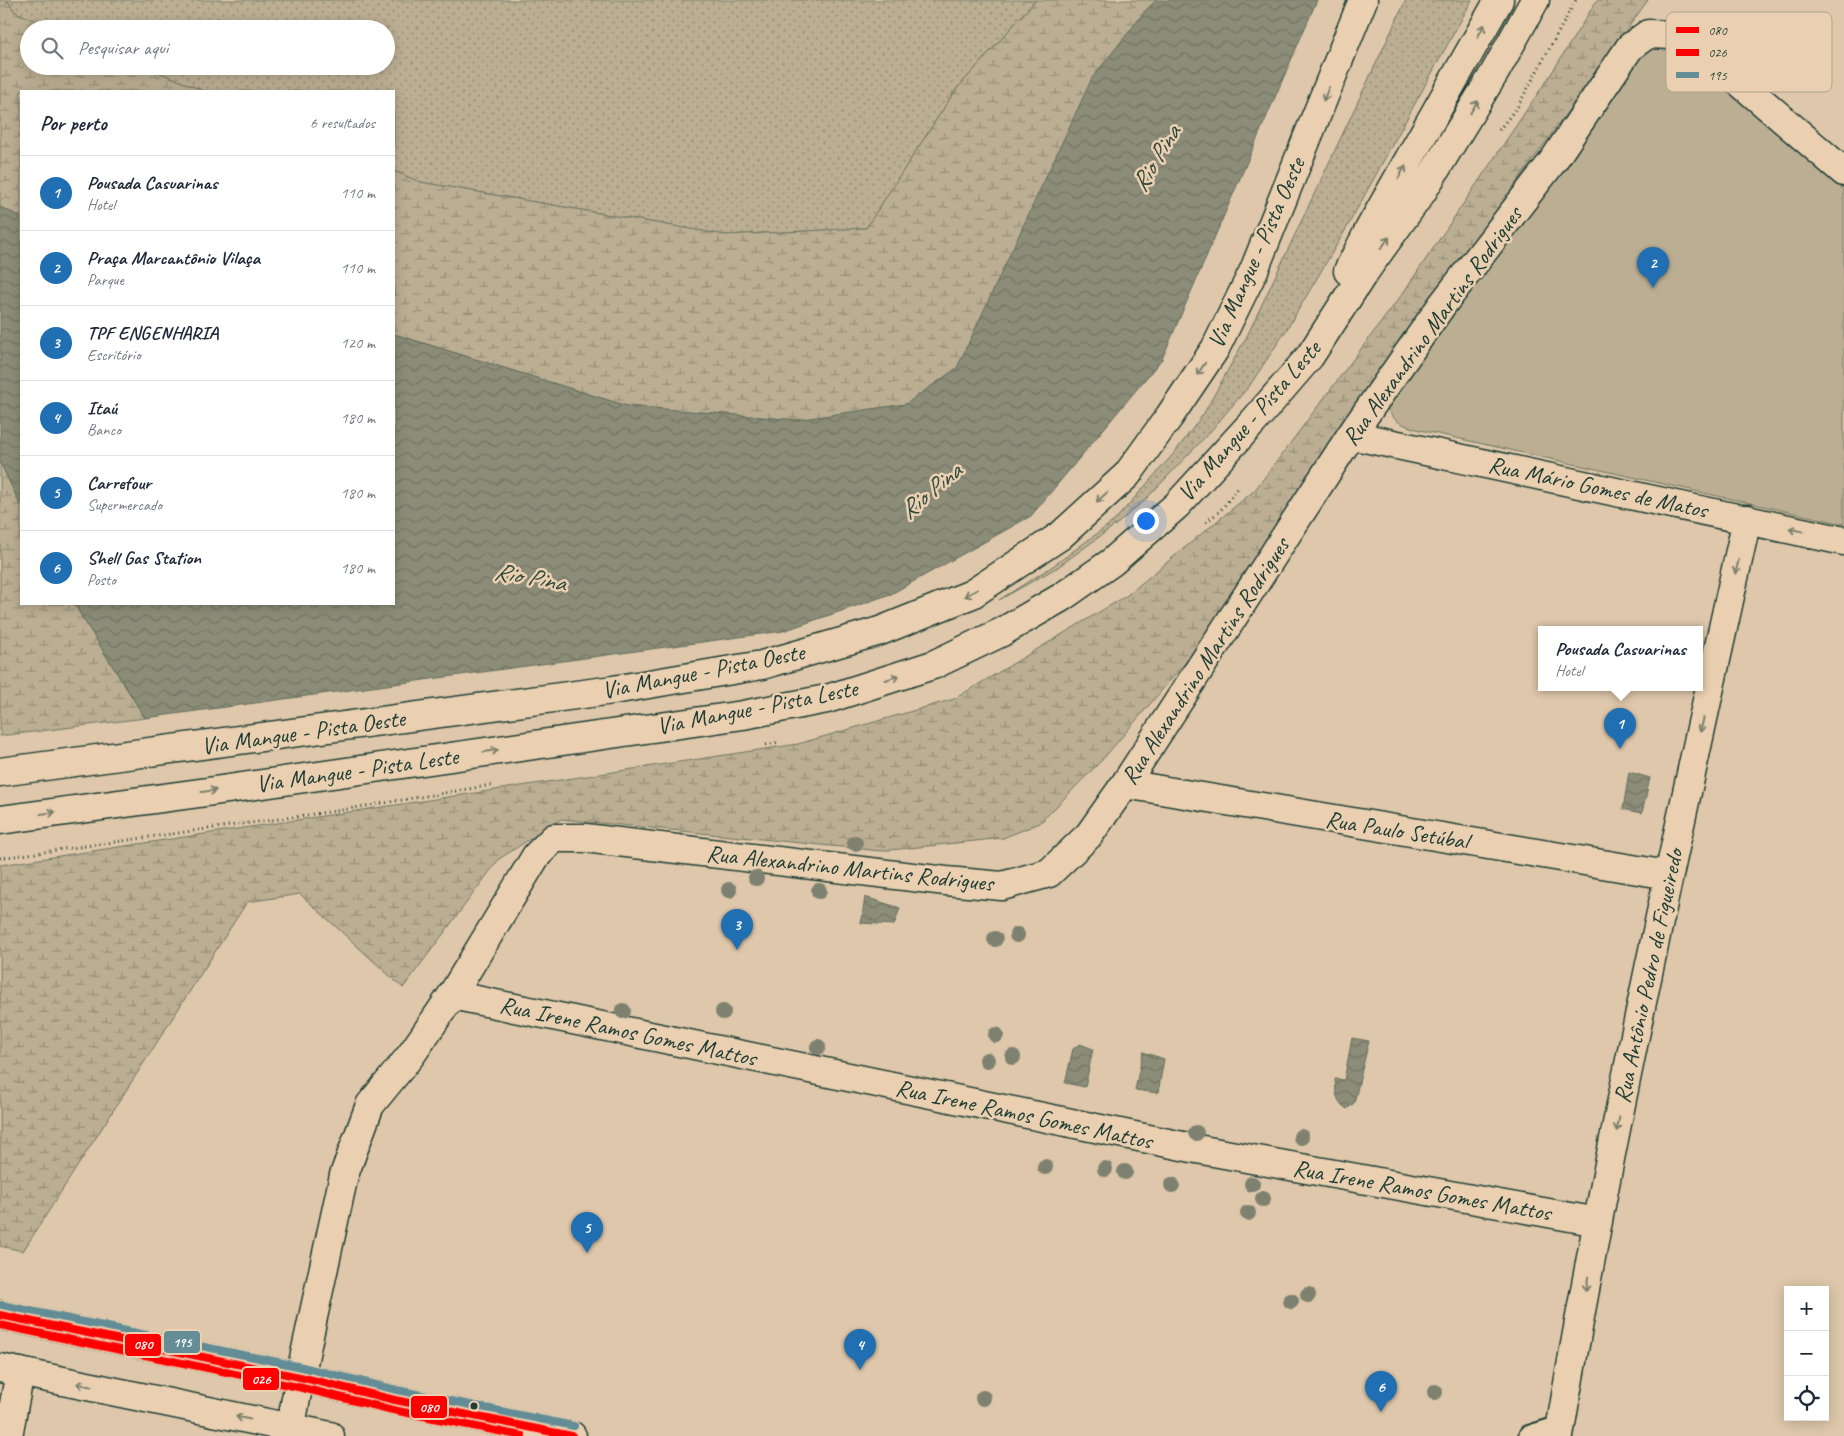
<!DOCTYPE html>
<html lang="pt">
<meta charset="utf-8">
<style>
:root{--surface:#fff;--page:#f2f2f3;--text:#1f2937;--muted:#747a83;--line:#e0e1e3;--accent:#1f6fb2}
body{margin:0;font-family:Caveat,sans-serif;background:var(--page);color:var(--text)}
.controls{position:absolute;right:15px;bottom:15px;display:grid;overflow:hidden;border-radius:0px;box-shadow:0 2px 12px #0003}
.controls button{width:45px;height:45px;display:grid;place-items:center;padding:0;border:0;border-bottom:1px solid var(--line);background:var(--surface);color:var(--text);font:25px sans-serif}
.you{position:absolute;left:1145px;top:520px;width:18px;height:18px;margin:-12px;border:4px solid #fff;border-radius:50%;background:#1a73e8;box-shadow:0 0 0 8px #1a73e833}
.badge{display:grid;place-items:center;width:32px;height:32px;border-radius:50%;background:var(--accent);color:#fff;font-size:16px;font-weight:700}
.pin{position:absolute;translate:-50% -41px;filter:drop-shadow(0 1px 2px #0008)}
.pin::after{content:'';position:absolute;top:26px;width:18px;height:15px;background:inherit;clip-path:polygon(0 0,100% 0,50% 100%)}
.popup{position:absolute;left:1538px;top:626px;width:165px;height:65px;box-sizing:border-box;display:grid;place-content:center;border-radius:0px;background:var(--surface);filter:drop-shadow(0 1px 4px #0005);font-size:16px;white-space:nowrap;color:var(--muted)}
.popup b{font-size:19px;color:var(--text)}
.popup::after{content:'';position:absolute;left:50%;top:100%;margin-left:-10px;border:10px solid transparent;border-top-color:var(--surface)}
.list{margin:0;padding:0;list-style:none}
h2{display:flex;justify-content:space-between;align-items:center;height:65px;margin:0;padding:0 20px;font-size:21px}
h2 small{font-size:16px;font-weight:400;color:var(--muted)}
.list li{display:grid;grid-template-columns:32px 1fr auto;gap:15px;align-items:center;box-sizing:border-box;height:75px;padding:0 20px;border-top:1px solid var(--line)}
.list b{display:block;font-size:19px;white-space:nowrap}
.list p{margin:0;font-size:16px;white-space:nowrap;color:var(--muted)}
.list em{font-size:16px;font-style:normal;color:var(--muted)}
.icon{flex:none;width:28px;height:28px;fill:none;stroke:currentColor;stroke-width:2;stroke-linecap:round;stroke-linejoin:round}
.map{position:relative;flex:none;width:1844px;height:1436px;overflow:hidden}
.search{position:absolute;background:var(--surface);box-shadow:0 2px 12px #0003;left:20px;top:20px;width:375px;height:55px;display:flex;align-items:center;gap:12px;box-sizing:border-box;padding:0 18px;border-radius:28px;color:var(--muted);font-size:19px}
.panel{position:absolute;background:var(--surface);box-shadow:0 2px 12px #0003;left:20px;top:90px;width:375px;height:515px;border-radius:0px}
.map>svg:first-child{display:block}
.grass{fill:url(#grass-dots);stroke:#6d7664}
.wetland{fill:url(#wetland-marsh);stroke:#6d7664}
.green{fill:#bbae93;stroke:#6d7664}
.water{fill:url(#water-waves);stroke:#606d5d}
.lines{fill:none;stroke-linecap:round;stroke-linejoin:round}
.service-casing{stroke:#1f3d34;stroke-width:24}
.minor-casing{stroke:#1f3d34;stroke-width:31}
.primary-casing{stroke:#1f3d34;stroke-width:31}
.path{stroke:#1f3d34;stroke-width:3;stroke-dasharray:1 4;stroke-linecap:butt}
.service{stroke:#ead0b1;stroke-width:20}
.minor{stroke:#ead0b1;stroke-width:28}
.primary{stroke:#ead0b1;stroke-width:28}
.bus-1-casing{stroke:#ead0b1;stroke-width:11}
.bus-2-casing{stroke:#ead0b1;stroke-width:11}
.bus-3-casing{stroke:#ead0b1;stroke-width:11}
.bus-1{stroke:#f00;stroke-width:8}
.bus-2{stroke:#f00;stroke-width:8}
.bus-3{stroke:#648d96;stroke-width:8}
.tree{fill:#7e816f}
.oneway{stroke:#7a7f6c}
.bus-dot{fill:#1f3d34;stroke:#ead0b1;stroke-width:2}
.labels{text-anchor:middle;stroke-width:5;stroke-linejoin:round;paint-order:stroke}
.street-label{font-size:24px;fill:#1f3d34;stroke:#ead0b1}
.water-label{font-size:25px;font-style:italic;fill:#2f493e;stroke:#ead0b1}
.key{fill:#ead0b1;stroke:#ada48c;stroke-width:1}
.key-label{font-size:14px;fill:#1f3d34}
.line-badge{stroke:#ead0b1;stroke-width:2}
.badge-label{font-size:14px;text-anchor:middle;font-weight:bold;fill:#fff}
</style>
<div class="map">
<svg width="1844" height="1436" viewBox="0 0 1844 1436">
<defs>
<pattern id="grass-dots" width="8" height="8" patternUnits="userSpaceOnUse" patternTransform="scale(1.25)"><rect width="8" height="8" fill="#bbae93"/><path d="M2 2h.1M6 6h.1" fill="none" stroke="#978f79" stroke-width="1.8" stroke-linecap="round"/></pattern>
<pattern id="wetland-marsh" width="20" height="14" patternUnits="userSpaceOnUse" patternTransform="scale(1.25)"><rect width="20" height="14" fill="#bbae93"/><path d="M1 5h8M5 5V1M11 12h8M15 12V8" fill="none" stroke="#978f79"/></pattern>
<pattern id="water-waves" width="16" height="10" patternUnits="userSpaceOnUse" patternTransform="scale(1.25)"><rect width="16" height="10" fill="#8c8d78"/><path d="M0 5q4-4 8 0t8 0" fill="none" stroke="#727463"/></pattern>
</defs>
<rect width="100%" height="100%" fill="#dec7aa"/>
<filter id="ink" filterUnits="userSpaceOnUse"><feTurbulence type="fractalNoise" baseFrequency=".02" numOctaves="2"/><feDisplacementMap in="SourceGraphic" scale="10" xChannelSelector="R" yChannelSelector="G"/><feConvolveMatrix kernelMatrix="1 2 1 2 8 2 1 2 1" color-interpolation-filters="sRGB"/></filter>
<g filter="url(#ink)">
<!-- grass -->
<path class="grass" d="M7,0H1036L955,91L866,228L725,235L420,182L394,171V91H204L144,66H386V29H55L15,12Z
M1406,0H1472L1346,229L1287,329L1250,385L1208,434L1145,500L1118,523L1058,567L999,600L1053,566L1114,521L1176,451L1204,413L1247,336Z"/>
<!-- wetland -->
<path class="wetland" d="M0,0H7L15,12L55,29H29V66H144L204,91H21V217L0,207Z
M1036,0H1157L1147,9L979,322L957,368L906,404L797,420L627,406L394,334V171L420,182L725,235L866,228L955,91Z
M1597,0H1648L1478,236L1186,662L1102,760L1040,823L1003,838L881,851L561,819L499,859L403,988L300,894L247,902L23,1251L0,1246V865L798,744L954,699L1126,596L1255,490L1403,293L1551,74Z
M0,462L21,506V604H74L145,718L0,736Z"/>
<!-- green -->
<path class="green" d="M1660,42L1689,53L1844,190V524L1420,430C1400,424 1392,422 1384,401L1638,56Z"/>
<!-- water -->
<path class="water" d="M1157,0H1317L1162,359L1031,516L891,594L783,631L145,718L74,604H394V334L627,406L797,420L906,404L957,368L1092,78L1147,9Z
M0,207L21,217V506L0,462Z
M1629,772L1650,778L1642,813L1623,809Z
M865,897L900,908L894,925L861,923Z
M1352,1038L1369,1041L1354,1103L1347,1109C1335,1101 1336,1092 1335,1079L1344,1080Z
M1080,1044L1093,1049L1085,1087L1065,1083L1073,1049Z
M1143,1052L1164,1059L1158,1093L1135,1090Z"/>
<g class="lines">
<defs>
<path id="service" d="M1529,1436L1561,1426"/>
<path id="minor" d="M1351,435L1844,541
M1125,784L1668,875
M452,995L1197,1149L1598,1222
M8,1436L20,1372
M289,1436L300,1377L344,1175L370,1105L411,1055L452,995L536,856L554,838H585L946,881L1002,886L1049,873L1089,835L1125,784L1351,435L1442,305L1553,161L1630,47L1648,34L1674,35L1716,62L1844,172
M1559,1436C1611,1128 1680,824 1747,519"/>
<path id="primary" d="M1348,271L1369,230L1499,0
M0,772L613,690L762,665L880,631L972,594L1060,536L1127,475L1169,417L1215,349L1254,270L1363,0
M0,820L207,792L743,715L827,699L933,665L1002,632L1062,597L1112,562L1177,505L1254,421L1310,356L1363,274L1422,192L1495,72L1535,0
M0,1315L300,1377L395,1400L572,1436
M0,1368L330,1436"/>
</defs>
<!-- service casing -->
<use href="#service" class="service-casing"/>
<!-- minor casing -->
<use href="#minor" class="minor-casing"/>
<!-- primary casing -->
<use href="#primary" class="primary-casing"/>
<!-- path -->
<path class="path" d="M1499,130L1518,106L1576,0
M1206,522L1220,511L1239,487
M766,745L779,742
M0,858L336,811L492,785"/>
<!-- service -->
<use href="#service" class="service"/>
<!-- minor -->
<use href="#minor" class="minor"/>
<!-- primary -->
<use href="#primary" class="primary"/>
<defs>
<path id="bus-1" d="M0,1315L300,1377L395,1400L572,1436"/>
<path id="bus-2" d="M0,1325L298,1387L393,1410L522,1436"/>
<path id="bus-3" d="M2,1305L302,1367L397,1390L574,1426"/>
</defs>
<!-- bus-1 casing -->
<use href="#bus-1" class="bus-1-casing"/>
<!-- bus-2 casing -->
<use href="#bus-2" class="bus-2-casing"/>
<!-- bus-3 casing -->
<use href="#bus-3" class="bus-3-casing"/>
<!-- bus-1 -->
<use href="#bus-1" class="bus-1"/>
<!-- bus-2 -->
<use href="#bus-2" class="bus-2"/>
<!-- bus-3 -->
<use href="#bus-3" class="bus-3"/>
</g>
<!-- trees -->
<g class="tree">
<circle cx="855" cy="843" r="8"/>
<circle cx="756" cy="878" r="8"/>
<circle cx="729" cy="890" r="8"/>
<circle cx="819" cy="891" r="8"/>
<circle cx="1017" cy="935" r="8"/>
<circle cx="995" cy="939" r="8"/>
<circle cx="623" cy="1011" r="8"/>
<circle cx="723" cy="1012" r="8"/>
<circle cx="996" cy="1035" r="8"/>
<circle cx="818" cy="1047" r="8"/>
<circle cx="1013" cy="1057" r="8"/>
<circle cx="987" cy="1060" r="8"/>
<circle cx="1196" cy="1133" r="8"/>
<circle cx="1301" cy="1137" r="8"/>
<circle cx="1045" cy="1167" r="8"/>
<circle cx="1105" cy="1169" r="8"/>
<circle cx="1125" cy="1172" r="8"/>
<circle cx="1252" cy="1184" r="8"/>
<circle cx="1172" cy="1185" r="8"/>
<circle cx="1263" cy="1199" r="8"/>
<circle cx="1248" cy="1213" r="8"/>
<circle cx="1308" cy="1295" r="8"/>
<circle cx="1291" cy="1301" r="8"/>
<circle cx="1435" cy="1392" r="8"/>
<circle cx="983" cy="1398" r="8"/>
</g>
<!-- one-way arrows -->
<defs><path id="oneway-shaft" d="M-6 0H5M1.5-3L5.5 0L1.5 3" fill="none" stroke-width="1.6" stroke-linecap="round" stroke-linejoin="round" transform="scale(1.25)"/></defs>
<g class="oneway">
<use href="#oneway-shaft" transform="translate(1481 31) rotate(-61)"/>
<use href="#oneway-shaft" transform="translate(1326 94) rotate(112)"/>
<use href="#oneway-shaft" transform="translate(1474 107) rotate(-59)"/>
<use href="#oneway-shaft" transform="translate(1402 172) rotate(-61)"/>
<use href="#oneway-shaft" transform="translate(1385 243) rotate(-54)"/>
<use href="#oneway-shaft" transform="translate(1201 369) rotate(124)"/>
<use href="#oneway-shaft" transform="translate(1102 497) rotate(138)"/>
<use href="#oneway-shaft" transform="translate(1796 530) rotate(-168)"/>
<use href="#oneway-shaft" transform="translate(1737 567) rotate(103)"/>
<use href="#oneway-shaft" transform="translate(971 593) rotate(152)"/>
<use href="#oneway-shaft" transform="translate(892 678) rotate(-18)"/>
<use href="#oneway-shaft" transform="translate(1702 725) rotate(103)"/>
<use href="#oneway-shaft" transform="translate(491 751) rotate(-8)"/>
<use href="#oneway-shaft" transform="translate(209 791) rotate(-8)"/>
<use href="#oneway-shaft" transform="translate(48 813) rotate(-8)"/>
<use href="#oneway-shaft" transform="translate(1618 1124) rotate(101)"/>
<use href="#oneway-shaft" transform="translate(1587 1284) rotate(100)"/>
<use href="#oneway-shaft" transform="translate(84 1385) rotate(-169)"/>
<use href="#oneway-shaft" transform="translate(243 1418) rotate(-169)"/>
</g>
</g>
<!-- markers -->
<circle class="bus-dot" cx="474" cy="1406" r="4.5"/>
<g class="labels">
<!-- street labels -->
<g class="street-label">
<text transform="translate(1256 253) rotate(-66)" y="8">Via Mangue - Pista Oeste</text>
<text transform="translate(1432 326) rotate(-54)" y="8">Rua Alexandrino Martins Rodrigues</text>
<text transform="translate(1249 421) rotate(-49)" y="8">Via Mangue - Pista Leste</text>
<text transform="translate(1598 487) rotate(12)" y="8">Rua Mário Gomes de Matos</text>
<text transform="translate(1205 661) rotate(-57)" y="8">Rua Alexandrino Martins Rodrigues</text>
<text transform="translate(703 671) rotate(-11)" y="8">Via Mangue - Pista Oeste</text>
<text transform="translate(757 707) rotate(-11)" y="8">Via Mangue - Pista Leste</text>
<text transform="translate(303 732) rotate(-8)" y="8">Via Mangue - Pista Oeste</text>
<text transform="translate(357 770) rotate(-8)" y="8">Via Mangue - Pista Leste</text>
<text transform="translate(1397 830) rotate(9)" y="8">Rua Paulo Setúbal</text>
<text transform="translate(850 868) rotate(6)" y="8">Rua Alexandrino Martins Rodrigues</text>
<text transform="translate(1648 976) rotate(-78)" y="8">Rua Antônio Pedro de Figueiredo</text>
<text transform="translate(628 1031) rotate(12)" y="8">Rua Irene Ramos Gomes Mattos</text>
<text transform="translate(1024 1114) rotate(12)" y="8">Rua Irene Ramos Gomes Mattos</text>
<text transform="translate(1422 1190) rotate(10)" y="8">Rua Irene Ramos Gomes Mattos</text>
</g>
<!-- water labels -->
<g class="water-label">
<text transform="translate(1155 158) rotate(-59)" y="9">Rio Pina</text>
<text transform="translate(930 490) rotate(-40)" y="9">Rio Pina</text>
<text transform="translate(530 576) rotate(10)" y="9">Rio Pina</text>
</g>
</g>
<!-- legend -->
<rect x="1666" y="12" width="166" height="80" rx="8" class="key"/>
<rect x="1676" y="27" width="23" height="6" fill="#f00"/>
<rect x="1676" y="49" width="23" height="7" fill="#f00"/>
<rect x="1676" y="72" width="23" height="6" fill="#648d96"/>
<g class="key-label">
<text x="1708" y="35">080</text>
<text x="1708" y="57">026</text>
<text x="1708" y="80">195</text>
</g>
<g class="line-badge">
<rect x="163" y="1330" width="38" height="24" rx="5" fill="#648d96"/>
<rect x="124" y="1333" width="38" height="24" rx="5" fill="#f00"/>
<rect x="242" y="1367" width="38" height="24" rx="5" fill="#f00"/>
<rect x="410" y="1395" width="38" height="24" rx="5" fill="#f00"/>
</g>
<g class="badge-label">
<text x="182" y="1347">195</text>
<text x="143" y="1349">080</text>
<text x="261" y="1384">026</text>
<text x="429" y="1412">080</text>
</g>
</svg>
<div class="controls">
<button>+</button>
<button>−</button>
<button><svg class="icon" aria-label="locate" viewBox="0 0 24 24"><circle cx="12" cy="12" r="6"/><path d="M12 2v4M12 18v4M2 12h4M18 12h4"/></svg></button>
</div>
<div class="you"></div>
<div class="pin badge" style="left:1620px;top:749px">1</div>
<div class="popup"><b>Pousada Casuarinas</b>Hotel</div>
<div class="pin badge" style="left:1653px;top:288px">2</div>
<div class="pin badge" style="left:737px;top:950px">3</div>
<div class="pin badge" style="left:860px;top:1370px">4</div>
<div class="pin badge" style="left:587px;top:1253px">5</div>
<div class="pin badge" style="left:1381px;top:1412px">6</div>
<div class="search"><svg class="icon" aria-label="search" viewBox="0 0 24 24"><circle cx="10" cy="10" r="6"/><path d="M15 15l6 6"/></svg>Pesquisar aqui</div>
<section class="panel">
<h2>Por perto<small>6 resultados</small></h2>
<ul class="list">
<li><span class="badge">1</span><div><b>Pousada Casuarinas</b><p>Hotel</p></div><em>110 m</em></li>
<li><span class="badge">2</span><div><b>Praça Marcantônio Vilaça</b><p>Parque</p></div><em>110 m</em></li>
<li><span class="badge">3</span><div><b>TPF ENGENHARIA</b><p>Escritório</p></div><em>120 m</em></li>
<li><span class="badge">4</span><div><b>Itaú</b><p>Banco</p></div><em>180 m</em></li>
<li><span class="badge">5</span><div><b>Carrefour</b><p>Supermercado</p></div><em>180 m</em></li>
<li><span class="badge">6</span><div><b>Shell Gas Station</b><p>Posto</p></div><em>180 m</em></li>
</ul>
</section>
</div>
